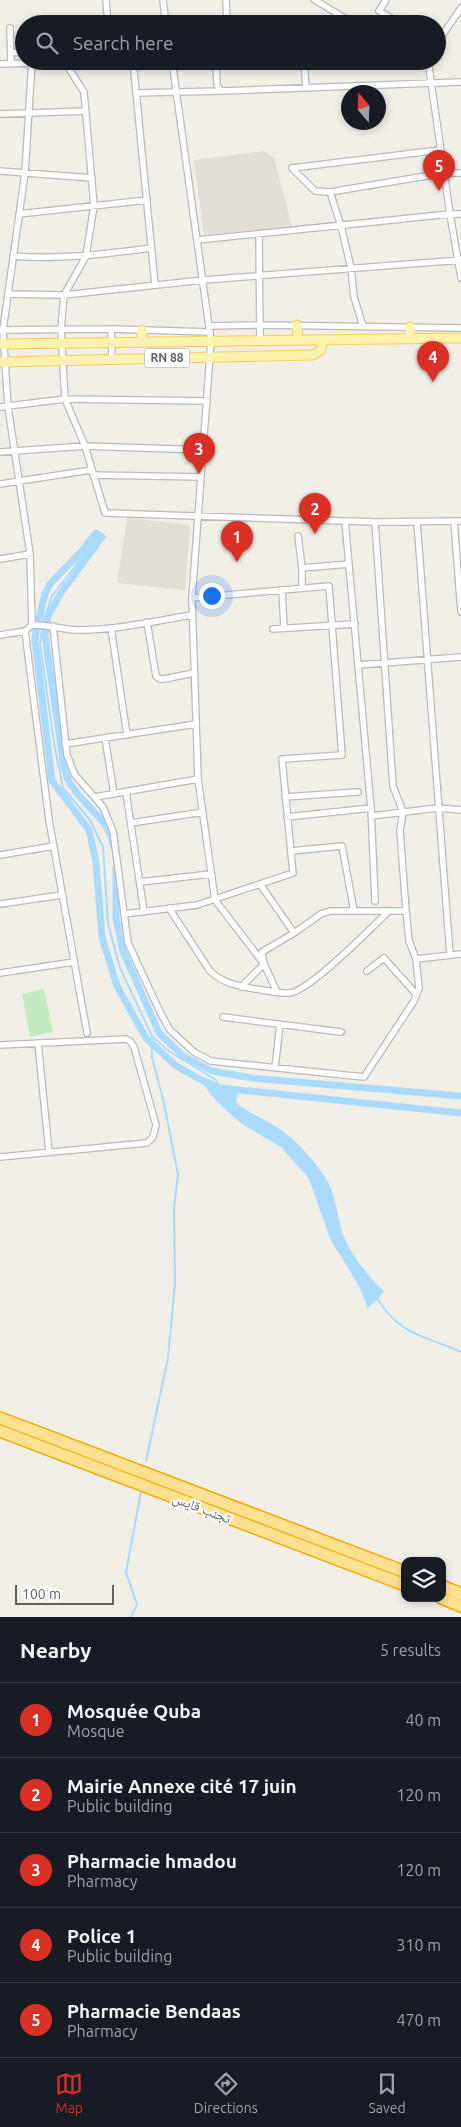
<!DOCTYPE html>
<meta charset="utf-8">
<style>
:root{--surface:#171b24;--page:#20242c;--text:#f1f3f6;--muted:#9ea1a6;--line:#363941;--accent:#d93025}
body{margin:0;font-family:Ubuntu,"Noto Naskh Arabic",sans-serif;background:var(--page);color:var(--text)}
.controls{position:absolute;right:15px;bottom:15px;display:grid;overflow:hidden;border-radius:10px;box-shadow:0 2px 8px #0003}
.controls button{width:45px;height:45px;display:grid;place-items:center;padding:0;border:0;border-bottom:1px solid var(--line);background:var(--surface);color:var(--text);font:25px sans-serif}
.compass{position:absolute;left:341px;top:85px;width:45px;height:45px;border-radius:50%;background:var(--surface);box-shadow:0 2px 8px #0003;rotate:341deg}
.scale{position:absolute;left:15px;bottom:12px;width:99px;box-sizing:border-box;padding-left:5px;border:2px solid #5e6369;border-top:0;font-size:14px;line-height:18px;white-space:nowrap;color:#5e6369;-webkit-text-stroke:4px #fff;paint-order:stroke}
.you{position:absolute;left:211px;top:595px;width:18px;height:18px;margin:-12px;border:4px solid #fff;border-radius:50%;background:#1a73e8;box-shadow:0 0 0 8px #1a73e833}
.badge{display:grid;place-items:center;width:32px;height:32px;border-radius:50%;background:var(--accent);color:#fff;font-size:16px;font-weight:700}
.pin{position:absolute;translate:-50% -41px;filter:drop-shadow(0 1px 2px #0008)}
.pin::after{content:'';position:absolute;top:26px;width:18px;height:15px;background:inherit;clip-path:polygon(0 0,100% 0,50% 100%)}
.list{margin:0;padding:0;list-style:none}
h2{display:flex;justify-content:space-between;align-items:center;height:65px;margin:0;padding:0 20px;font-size:21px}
h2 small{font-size:16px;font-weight:400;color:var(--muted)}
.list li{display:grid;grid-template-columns:32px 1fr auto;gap:15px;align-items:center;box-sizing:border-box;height:75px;padding:0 20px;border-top:1px solid var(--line)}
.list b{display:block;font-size:19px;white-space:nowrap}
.list p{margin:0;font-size:16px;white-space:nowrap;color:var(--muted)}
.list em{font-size:16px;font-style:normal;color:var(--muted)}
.icon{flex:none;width:28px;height:28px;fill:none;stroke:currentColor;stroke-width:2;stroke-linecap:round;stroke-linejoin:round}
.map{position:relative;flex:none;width:461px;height:1617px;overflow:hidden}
.search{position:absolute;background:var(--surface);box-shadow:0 2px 8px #0003;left:15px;right:15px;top:15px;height:55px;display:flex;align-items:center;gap:12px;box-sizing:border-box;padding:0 18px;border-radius:28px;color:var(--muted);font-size:19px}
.sheet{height:440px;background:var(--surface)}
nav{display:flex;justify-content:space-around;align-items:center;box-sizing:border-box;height:70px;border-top:1px solid var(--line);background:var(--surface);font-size:14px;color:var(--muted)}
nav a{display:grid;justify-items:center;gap:2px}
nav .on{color:var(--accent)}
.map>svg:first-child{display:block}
.education{fill:#e2ded6}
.green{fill:#c2ebc2}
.water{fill:#aadbff}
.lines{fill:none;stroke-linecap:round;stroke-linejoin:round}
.stream{stroke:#aadbff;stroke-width:2}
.canal{stroke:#aadbff;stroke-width:7}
.street-casing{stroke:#b7babf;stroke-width:8}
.primary-casing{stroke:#fecc53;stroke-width:11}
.highway-casing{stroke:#f9a700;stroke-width:14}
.street{stroke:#fff;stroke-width:5.5}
.primary{stroke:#fff1af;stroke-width:9}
.highway{stroke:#ffe191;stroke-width:11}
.labels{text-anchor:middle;stroke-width:4.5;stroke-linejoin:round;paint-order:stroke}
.shield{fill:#fff;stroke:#8e9296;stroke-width:1}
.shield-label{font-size:12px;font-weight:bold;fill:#5e6369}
.street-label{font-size:14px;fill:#5e6369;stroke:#fff}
</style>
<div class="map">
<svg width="461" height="1617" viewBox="0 0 461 1617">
<rect width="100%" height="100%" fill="#f2efe7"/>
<!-- education -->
<path class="education" d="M264,151L274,158L292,226L204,235L194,160Z
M127,518L190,525L185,590L117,583Z"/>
<!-- green -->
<path class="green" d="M44,989L53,1032L30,1037L22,994Z"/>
<!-- water -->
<path class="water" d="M199,1079L221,1088L239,1090L236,1102C248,1113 262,1118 275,1126C295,1138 310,1156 323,1174C338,1195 336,1218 345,1239C354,1259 368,1276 384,1291L378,1299L368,1308L358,1284L331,1241L309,1179L281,1147L242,1124L216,1101Z"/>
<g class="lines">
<!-- stream -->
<path class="stream" d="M97,538L52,596L43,622L40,643L54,743L63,788L90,820L103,847L108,924L120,968L152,1036L167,1050L216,1080L221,1090
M377,1298C399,1335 425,1336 461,1352
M146,1461L168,1358L175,1283L174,1207L178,1175L164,1103L152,1057V1037
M131,1617L137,1605L126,1572L141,1492"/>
<!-- canal -->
<path class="canal" d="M113,845C110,820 83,805 71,785C67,780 66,773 64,767L45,636L48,616L61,593L102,537L96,533L81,552L50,584L45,594L36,631L35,639L52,781L89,830L96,862L102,937L117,986L146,1038L175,1065L199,1079L221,1088L461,1113
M116,868V919L123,951L159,1033L183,1056L212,1071L252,1078L461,1096"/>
<defs>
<path id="street" d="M106,0L108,24
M163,0L166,24
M226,0L227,24
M315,0L354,24
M386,0L379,11L401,24
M10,28L11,64
M437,43L461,8
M11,53L24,52
M64,61L84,92L94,206L86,256L64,295L61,329L65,399L85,446L105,513L375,522L461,521
M133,61L155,285
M172,61L211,341L192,598L198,779L215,900L264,964L277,992
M216,61L217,85L221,91L461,82
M304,61L306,88
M414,61L422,66L425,61
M428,61L450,214H461
M0,64L32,63
M136,93L221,91
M0,114L86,111
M292,168L440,150
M292,168L315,191L330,192
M0,171L92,178
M19,214L147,200
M259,234L260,341
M197,240L450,214L461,278
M13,256C60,260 105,254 151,248
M8,294L64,295L203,280L461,260
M209,326L260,325L461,328
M363,326L354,297L351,268L341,226L330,192L444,173H461
M111,329L112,359
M0,330L111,329L210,332
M0,407L65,399L207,401
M0,452L85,446L203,450
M93,475L201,477
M0,484L91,470
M345,521L371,808L375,901
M454,521L461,612
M417,522L450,955
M298,536L302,568V588
M0,559L30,554
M302,568L349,564
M282,590L284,628
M147,622L156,676L160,679H164L194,673
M32,625C48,624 63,630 78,630C116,630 155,621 192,615
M53,626L67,755L75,775L103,807L113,831L128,943L161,1014L170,1030L194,1052L211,1061L364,1077L414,1001L419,988L416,959L409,941L406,911L400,830L403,812L393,786L375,522
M111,628L127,735
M273,629L355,624
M25,631L49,820L87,1033
M0,635L25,631L32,625L30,554L8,407L3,330L25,173L32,61
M358,665L461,657
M105,738L114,794
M65,744L196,724
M126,792L144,912
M95,797L198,779
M285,797L358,792
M371,816L438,808L461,810
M287,817L371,808
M131,823L203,812
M291,851L342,846L354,911
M0,855L54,846
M140,882L211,874
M260,884L294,933
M0,904L62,895
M169,908L210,971C222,983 238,986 255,989C266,990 279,994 289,993C309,992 372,927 389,911
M124,914L197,905L293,873L282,759L342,755L329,586L192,598
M416,959L461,954
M367,971L384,958L416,994
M0,973L74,962
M241,987L264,964L262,952L294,933L321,914L330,911H406
M223,1017L341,1032
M38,1043L49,1152
M0,1045L126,1039L131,1042L134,1047L156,1125L153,1137L147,1143L0,1157
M275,1068L280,1024"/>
<path id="primary" d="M297,325L298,340
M410,327V339
M142,330V342
M0,344L461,338
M0,362L313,355L321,350L323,340"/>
<path id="highway" d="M0,1418L405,1572
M0,1431L405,1585
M442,1586L461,1594
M441,1598L461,1606"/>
</defs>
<!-- street casing -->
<use href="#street" class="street-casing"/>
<!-- primary casing -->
<use href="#primary" class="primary-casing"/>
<!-- highway casing -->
<use href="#highway" class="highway-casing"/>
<!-- street -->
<use href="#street" class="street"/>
<!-- primary -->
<use href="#primary" class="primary"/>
<!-- highway -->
<use href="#highway" class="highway"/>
</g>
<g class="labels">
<!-- shield labels -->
<rect class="shield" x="144.5" y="348.5" width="45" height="19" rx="4"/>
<g class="shield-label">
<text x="167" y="362">RN 88</text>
</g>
<!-- street labels -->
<g class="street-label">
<text transform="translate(202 1508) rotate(21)" y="5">تجنب قايس</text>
</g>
</g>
</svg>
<div class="controls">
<button><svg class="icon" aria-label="layers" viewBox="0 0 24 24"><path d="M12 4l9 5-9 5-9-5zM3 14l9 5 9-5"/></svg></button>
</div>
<svg class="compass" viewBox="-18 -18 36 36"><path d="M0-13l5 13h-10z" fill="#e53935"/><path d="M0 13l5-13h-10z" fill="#9ea1a6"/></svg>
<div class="scale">100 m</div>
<div class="you"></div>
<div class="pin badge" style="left:237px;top:562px">1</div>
<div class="pin badge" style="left:315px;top:534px">2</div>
<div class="pin badge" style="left:199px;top:474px">3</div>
<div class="pin badge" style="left:433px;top:382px">4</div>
<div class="pin badge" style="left:439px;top:191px">5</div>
<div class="search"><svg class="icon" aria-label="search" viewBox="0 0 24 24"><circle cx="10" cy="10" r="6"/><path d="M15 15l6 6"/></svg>Search here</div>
</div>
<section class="sheet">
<h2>Nearby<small>5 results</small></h2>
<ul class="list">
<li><span class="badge">1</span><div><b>Mosquée Quba</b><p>Mosque</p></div><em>40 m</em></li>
<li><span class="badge">2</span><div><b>Mairie Annexe cité 17 juin</b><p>Public building</p></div><em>120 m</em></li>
<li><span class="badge">3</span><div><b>Pharmacie hmadou</b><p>Pharmacy</p></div><em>120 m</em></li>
<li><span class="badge">4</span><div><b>Police 1</b><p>Public building</p></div><em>310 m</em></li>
<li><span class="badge">5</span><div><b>Pharmacie Bendaas</b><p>Pharmacy</p></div><em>470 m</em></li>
</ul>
</section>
<nav>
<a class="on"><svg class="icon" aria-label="map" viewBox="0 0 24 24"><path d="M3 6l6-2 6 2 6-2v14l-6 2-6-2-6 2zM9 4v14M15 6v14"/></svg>Map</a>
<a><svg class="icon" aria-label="directions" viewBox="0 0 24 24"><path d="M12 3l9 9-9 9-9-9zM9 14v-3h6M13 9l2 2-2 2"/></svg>Directions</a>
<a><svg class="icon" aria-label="saved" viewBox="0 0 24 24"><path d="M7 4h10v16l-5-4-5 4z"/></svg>Saved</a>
</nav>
